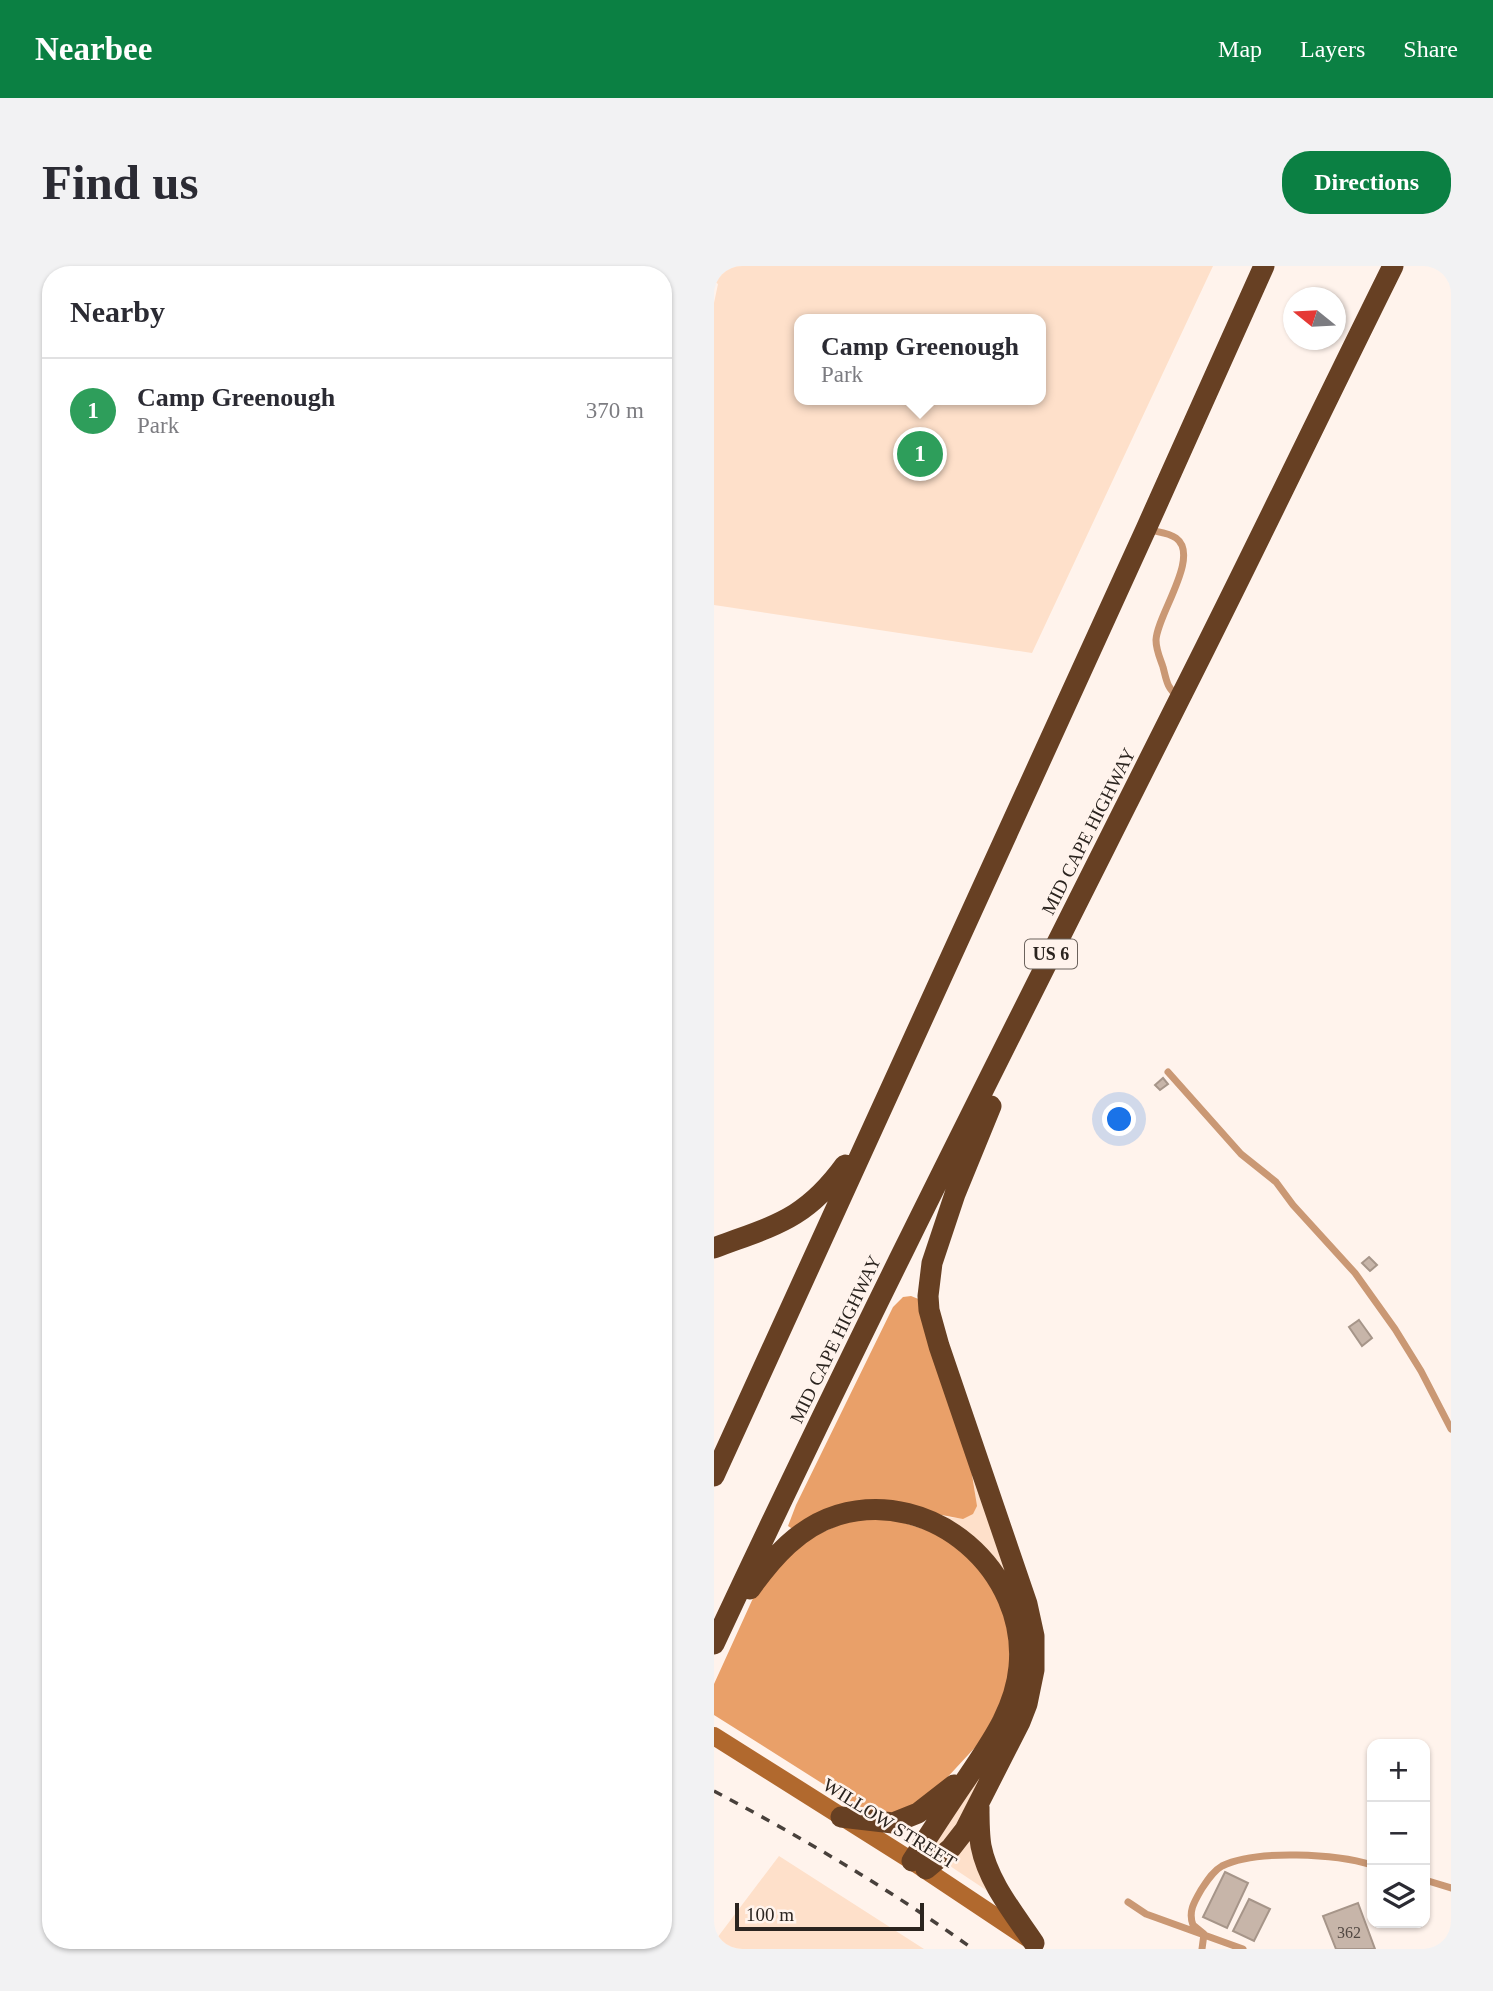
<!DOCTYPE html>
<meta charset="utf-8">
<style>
:root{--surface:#fff;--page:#f2f2f3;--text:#2b2b33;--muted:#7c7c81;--line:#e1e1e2;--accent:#0b8043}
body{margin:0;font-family:"Times New Roman",serif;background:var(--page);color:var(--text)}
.controls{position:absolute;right:21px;bottom:21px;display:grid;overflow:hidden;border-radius:14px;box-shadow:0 2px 5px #0004}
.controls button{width:63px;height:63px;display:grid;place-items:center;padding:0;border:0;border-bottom:2px solid var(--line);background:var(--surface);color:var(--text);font:35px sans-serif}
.compass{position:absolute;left:569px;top:21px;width:63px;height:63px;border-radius:50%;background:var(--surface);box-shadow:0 2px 5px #0004;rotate:288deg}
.scale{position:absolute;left:21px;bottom:18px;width:189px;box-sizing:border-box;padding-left:7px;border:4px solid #2b241f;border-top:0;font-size:19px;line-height:24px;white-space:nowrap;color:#2b241f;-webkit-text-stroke:5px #fff3ec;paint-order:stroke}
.you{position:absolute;left:406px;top:854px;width:24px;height:24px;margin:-18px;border:5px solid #fff;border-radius:50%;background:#1a73e8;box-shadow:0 0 0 10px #1a73e833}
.badge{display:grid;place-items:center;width:46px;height:46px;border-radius:50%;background:var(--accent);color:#fff;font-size:23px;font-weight:700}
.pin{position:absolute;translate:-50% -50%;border:4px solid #fff;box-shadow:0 2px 7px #0006}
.popup{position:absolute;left:80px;top:48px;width:252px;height:91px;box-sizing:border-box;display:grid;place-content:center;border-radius:14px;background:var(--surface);filter:drop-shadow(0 2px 5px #0005);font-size:23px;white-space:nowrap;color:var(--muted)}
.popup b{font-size:26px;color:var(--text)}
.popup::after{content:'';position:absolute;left:50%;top:100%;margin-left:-14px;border:14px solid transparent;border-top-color:var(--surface)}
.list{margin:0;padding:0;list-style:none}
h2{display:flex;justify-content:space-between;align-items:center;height:91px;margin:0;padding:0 28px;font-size:30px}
h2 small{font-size:23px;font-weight:400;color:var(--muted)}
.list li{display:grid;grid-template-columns:46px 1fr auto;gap:21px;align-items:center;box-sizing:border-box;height:105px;padding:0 28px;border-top:2px solid var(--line)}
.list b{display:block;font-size:26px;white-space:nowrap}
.list p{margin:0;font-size:23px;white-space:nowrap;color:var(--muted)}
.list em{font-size:23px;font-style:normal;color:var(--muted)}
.icon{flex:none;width:38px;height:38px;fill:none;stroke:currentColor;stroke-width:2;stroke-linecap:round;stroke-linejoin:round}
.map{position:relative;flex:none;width:737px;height:1683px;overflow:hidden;border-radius:28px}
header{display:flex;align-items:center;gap:42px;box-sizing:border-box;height:98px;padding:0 35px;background:var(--accent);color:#fff}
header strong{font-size:33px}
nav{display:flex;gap:38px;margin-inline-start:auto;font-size:24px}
.intro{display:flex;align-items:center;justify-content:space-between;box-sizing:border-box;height:168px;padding:0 42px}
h1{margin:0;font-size:49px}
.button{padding:18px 32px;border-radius:28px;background:var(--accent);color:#fff;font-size:24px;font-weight:700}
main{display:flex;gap:42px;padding:0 42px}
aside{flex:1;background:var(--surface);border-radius:28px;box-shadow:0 2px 5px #0004}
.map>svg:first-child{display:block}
.green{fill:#fee0ca;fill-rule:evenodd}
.forest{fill:#e9a069}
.building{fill:#c7b5a9;stroke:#a69589;stroke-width:2}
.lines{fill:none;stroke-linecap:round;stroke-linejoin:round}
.service{stroke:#ca9874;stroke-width:7}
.secondary{stroke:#b1692e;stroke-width:18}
.motorway{stroke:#674023;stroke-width:21}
.rail{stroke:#48403b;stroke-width:3.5;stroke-dasharray:9 9;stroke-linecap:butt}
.labels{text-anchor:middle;stroke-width:5;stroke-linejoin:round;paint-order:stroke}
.number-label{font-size:16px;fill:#524842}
.shield{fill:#fff3ec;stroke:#6b625c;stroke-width:2}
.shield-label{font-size:18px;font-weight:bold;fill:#2b241f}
.street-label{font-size:19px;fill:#2b241f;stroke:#fff3ec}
</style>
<header>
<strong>Nearbee</strong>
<nav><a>Map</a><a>Layers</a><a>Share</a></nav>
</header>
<div class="intro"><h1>Find us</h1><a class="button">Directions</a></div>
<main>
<aside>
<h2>Nearby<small></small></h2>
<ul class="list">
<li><span class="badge" style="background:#2e9e5b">1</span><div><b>Camp Greenough</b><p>Park</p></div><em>370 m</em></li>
</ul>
</aside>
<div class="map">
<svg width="737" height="1683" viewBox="0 0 737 1683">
<rect width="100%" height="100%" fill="#fff3ec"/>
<!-- green -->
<path class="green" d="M0,0H499L318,387L0,339V37L4,18L0,15ZM327,53V134H85V53Z
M257,1202L312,1351L315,1376L314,1403L304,1445L244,1566L235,1575L219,1587L216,1585L217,1579L297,1456C336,1366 301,1291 217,1247C267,1261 265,1244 257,1202Z
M256,1571L275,1626L233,1598Z
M65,1590L210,1683H0V1676Z"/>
<!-- forest -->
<path class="forest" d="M197,1030L207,1034L257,1202L263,1240L259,1248L249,1253L217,1247L77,1262L74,1260L82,1239L179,1041L189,1031Z
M178,1253L228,1269L268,1302L295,1356L296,1419L267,1475L217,1529L182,1548L168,1547L144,1540L0,1449V1418L40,1330L54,1309L97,1271L137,1254Z"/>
<!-- building -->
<path class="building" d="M449,812L454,818L446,824L441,819Z
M655,991L663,999L656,1005L648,997Z
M645,1054L658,1072L648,1080L635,1061Z
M511,1606L534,1617L513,1662L489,1651Z
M535,1633L556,1643L540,1675L519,1665Z
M644,1637L661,1683H622L609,1650Z"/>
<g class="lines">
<!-- service -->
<path class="service" d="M436,264C444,266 455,267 462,272C487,290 443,349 442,374C442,384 446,392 449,401C452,412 453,423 463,429
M454,806L527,888L562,916L579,939L641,1007L681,1063L707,1105L737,1163
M711,1614L737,1622
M414,1636L432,1648L529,1683
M488,1683L490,1668L479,1659C474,1646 480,1636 487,1624C493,1615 499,1605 508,1600C542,1583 623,1588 658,1599"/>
<!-- secondary -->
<path class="secondary" d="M0,1470L198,1595L315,1673"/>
<!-- motorway -->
<path class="motorway" d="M0,982C61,959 91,954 131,899
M0,1210L432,263L550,0
M36,1323C59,1291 85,1261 124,1249C219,1221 314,1305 305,1401C301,1445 275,1479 251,1515C233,1541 216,1568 198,1595
M0,1378C148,1061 307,749 464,436C537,292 607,145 679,0
M265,1541C265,1554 265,1568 267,1580C274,1616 300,1647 320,1677
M127,1551L179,1557L204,1547L240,1519
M212,1603L237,1582L251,1564L306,1456L313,1438L320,1404V1370L313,1338L225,1080L215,1044L214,1030L218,997L241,928L277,840"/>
<!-- rail -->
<path class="rail" d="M0,1525C89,1572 177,1624 259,1683"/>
</g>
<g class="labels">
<!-- number labels -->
<g class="number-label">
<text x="635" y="1672">362</text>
</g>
<!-- shield labels -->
<rect class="shield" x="311" y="673.5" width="52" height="29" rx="5"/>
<g class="shield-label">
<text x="337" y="694">US 6</text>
</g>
<!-- street labels -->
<g class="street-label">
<text transform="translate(374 565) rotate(-63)" y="7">MID CAPE HIGHWAY</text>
<text transform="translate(121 1073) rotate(-64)" y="7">MID CAPE HIGHWAY</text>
<text transform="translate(176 1557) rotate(32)" y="7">WILLOW STREET</text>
</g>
</g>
</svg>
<div class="controls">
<button>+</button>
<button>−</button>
<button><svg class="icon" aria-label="layers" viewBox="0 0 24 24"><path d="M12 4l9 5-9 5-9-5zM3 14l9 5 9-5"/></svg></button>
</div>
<svg class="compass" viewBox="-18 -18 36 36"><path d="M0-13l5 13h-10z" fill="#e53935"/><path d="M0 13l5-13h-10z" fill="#7c7c81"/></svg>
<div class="scale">100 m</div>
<div class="you"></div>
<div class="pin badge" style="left:206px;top:188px;background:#2e9e5b">1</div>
<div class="popup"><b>Camp Greenough</b>Park</div>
</div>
</main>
